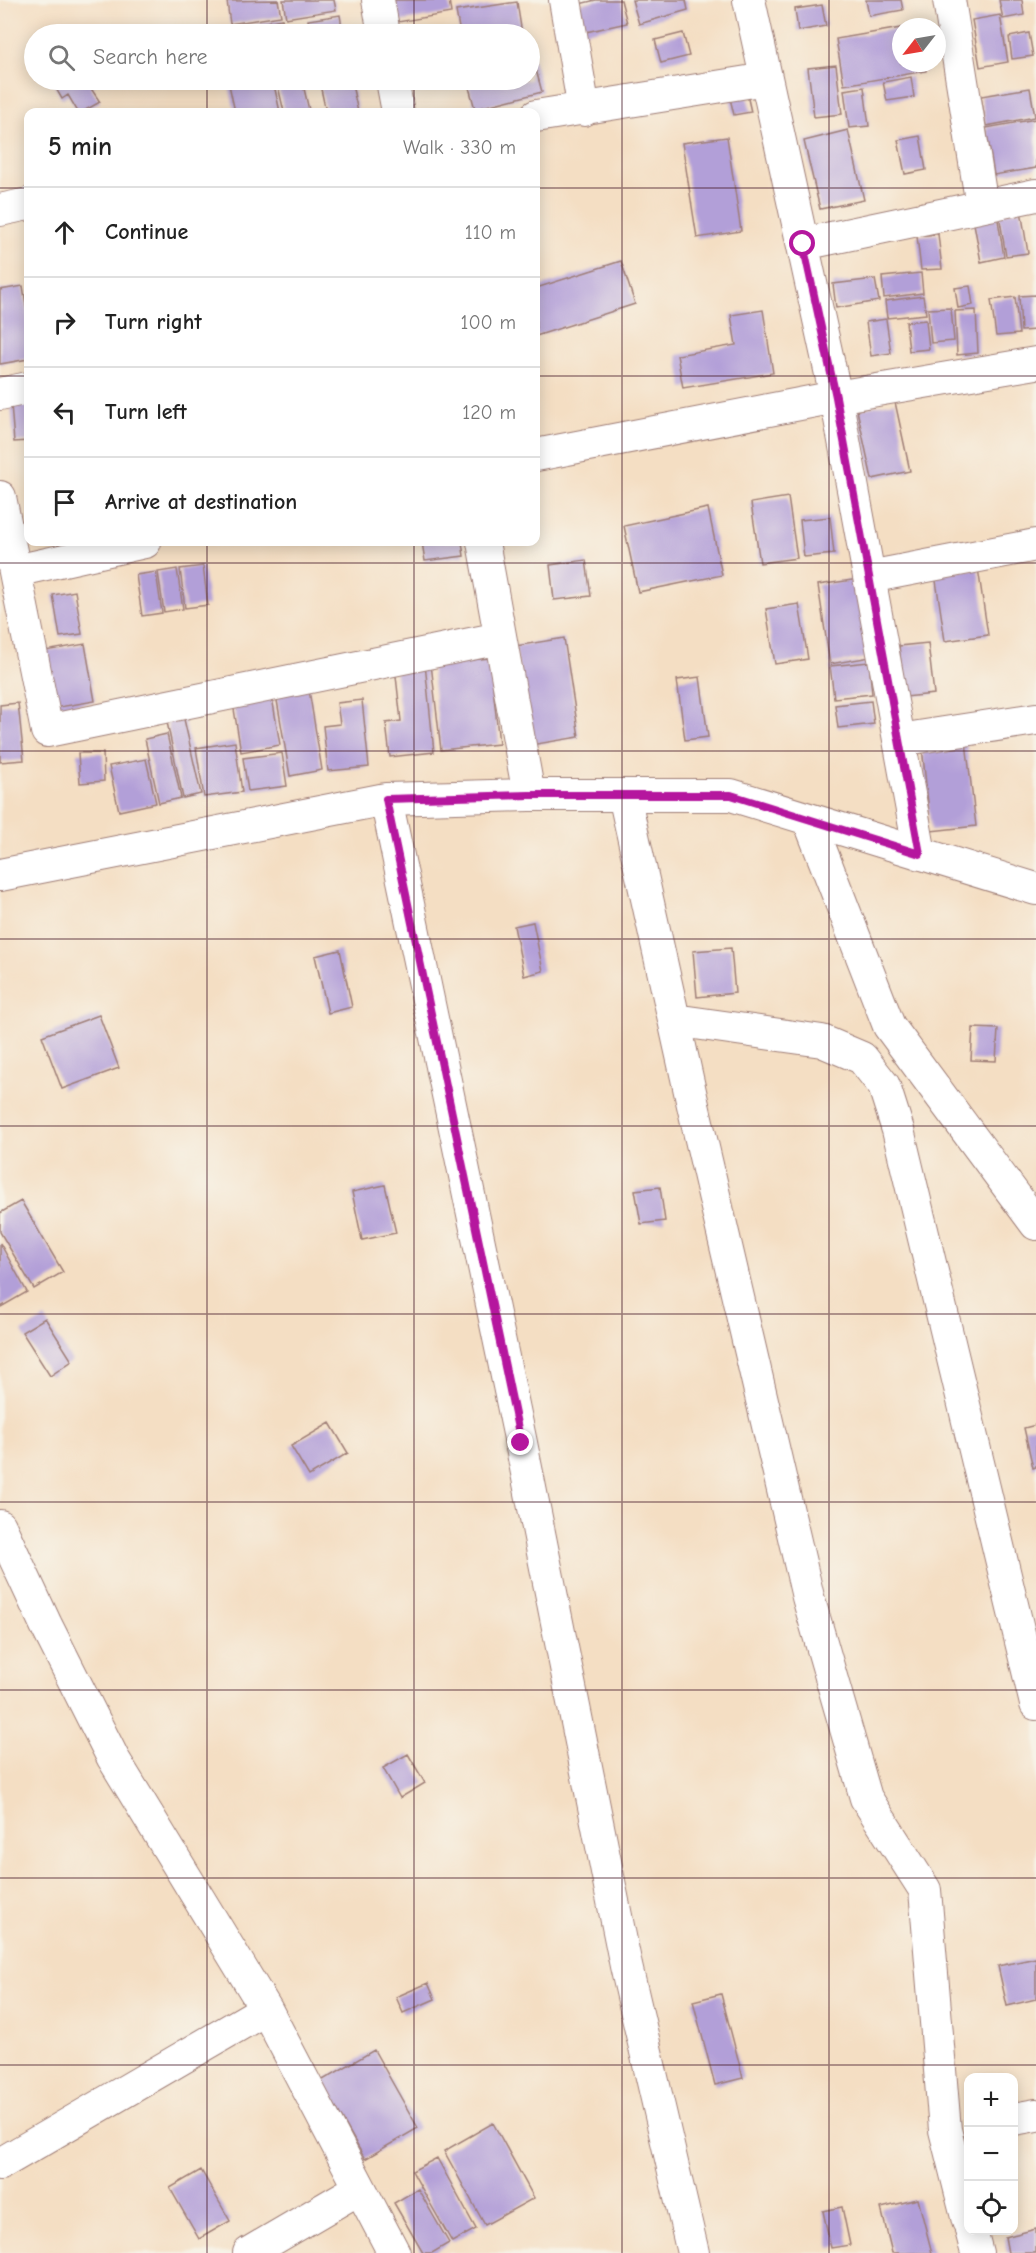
<!DOCTYPE html>
<meta charset="utf-8">
<style>
:root{--surface:#fff;--page:#f2f2f2;--text:#222;--muted:#767676;--line:#e0e0e0}
body{margin:0;font-family:"Comic Neue",sans-serif;background:var(--page);color:var(--text)}
.controls{position:absolute;right:18px;bottom:18px;display:grid;overflow:hidden;border-radius:12px;box-shadow:0 3px 15px #0003}
.controls button{width:54px;height:54px;display:grid;place-items:center;padding:0;border:0;border-bottom:2px solid var(--line);background:var(--surface);color:var(--text);font:30px sans-serif}
.compass{position:absolute;left:892px;top:18px;width:54px;height:54px;border-radius:50%;background:var(--surface);box-shadow:0 3px 15px #0003;rotate:239deg}
.stop{position:absolute;width:18px;height:18px;margin:-14px;border:4px solid #b5179e;border-radius:50%;background:#fff}
.stop.end{background:#b5179e;border-color:#fff;box-shadow:0 2px 6px #0008}
.list{margin:0;padding:0;list-style:none}
h2{display:flex;justify-content:space-between;align-items:center;height:78px;margin:0;padding:0 24px;font-size:26px}
h2 small{font-size:20px;font-weight:400;color:var(--muted)}
.list li{display:grid;grid-template-columns:39px 1fr auto;gap:18px;align-items:center;box-sizing:border-box;height:90px;padding:0 24px;border-top:2px solid var(--line)}
.list b{display:block;font-size:22px;white-space:nowrap}
.list em{font-size:20px;font-style:normal;color:var(--muted)}
.icon{flex:none;width:33px;height:33px;fill:none;stroke:currentColor;stroke-width:2;stroke-linecap:round;stroke-linejoin:round}
.map{position:relative;flex:none;width:1036px;height:2253px;overflow:hidden}
.search{position:absolute;background:var(--surface);box-shadow:0 3px 15px #0003;left:24px;top:24px;width:516px;height:66px;display:flex;align-items:center;gap:15px;box-sizing:border-box;padding:0 21px;border-radius:33px;color:var(--muted);font-size:22px}
.panel{position:absolute;background:var(--surface);box-shadow:0 3px 15px #0003;left:24px;top:108px;width:516px;height:438px;border-radius:12px}
.map>svg:first-child{display:block}
.building{fill:#b29fd8}
.lines{fill:none;stroke-linecap:round;stroke-linejoin:round}
.minor-casing{stroke:#9f7e77;stroke-width:34}
.minor{stroke:#fff;stroke-width:32}
.route{stroke:#b5179e;stroke-width:8}
.grid{fill:none;stroke:#4a1f2b;stroke-width:1.5;stroke-opacity:0.55}
</style>
<div class="map">
<svg width="1036" height="2253" viewBox="0 0 1036 2253">
<rect width="100%" height="100%" fill="#f7f3e8"/>
<filter id="ink" filterUnits="userSpaceOnUse"><feTurbulence type="fractalNoise" baseFrequency=".0167" numOctaves="2"/><feDisplacementMap in="SourceGraphic" scale="12" xChannelSelector="R" yChannelSelector="G"/><feConvolveMatrix kernelMatrix="1 2 1 2 8 2 1 2 1" color-interpolation-filters="sRGB"/></filter>
<filter id="wash" filterUnits="userSpaceOnUse"><feTurbulence type="fractalNoise" baseFrequency=".008" numOctaves="4" result="noise"/><feDisplacementMap in="SourceGraphic" scale="24" xChannelSelector="R" yChannelSelector="G"/><feGaussianBlur stdDeviation="1.35" result="paint"/><feColorMatrix in="noise" values="0 0 0 0 0 0 0 0 0 0 0 0 0 0 0 0 0 1.4 0 .05"/><feComposite in="paint" operator="in"/></filter>
<g filter="url(#wash)">
<rect width="100%" height="100%" fill="#f4dec3"/>
<g id="blocks">
<!-- building -->
<path class="building" d="M278,0L281,16L230,24L227,1Z
M283,0H334L336,10L286,18Z
M394,0H449L451,13L398,22Z
M596,0H621L627,23L581,33L575,5Z
M632,0H686L688,10L639,24Z
M866,0H901L903,10L869,16Z
M999,0H1022L1024,15L1003,19Z
M517,2L522,34H460L456,11Z
M822,5L826,26L798,31L795,9Z
M340,15L343,34H311L308,20Z
M1000,15L1008,62L980,67L972,20Z
M282,19L286,34H229L228,30Z
M901,28V63H925L926,71L844,85L836,39Z
M683,33L689,56L661,63L655,40Z
M1029,33L1033,56L1012,59L1009,37Z
M531,51L542,92L475,109L467,80H530V52Z
M836,65L842,114L814,117L808,68Z
M911,77L914,97L887,101L883,82Z
M51,80H104L90,87L100,102L82,112H78L68,95L62,99Z
M228,80H273L280,112H235Z
M291,80H302L309,110L284,112L277,82Z
M319,80H351L358,112H326Z
M412,80H447L448,82L413,88Z
M864,87L869,126L849,128L844,90Z
M1030,88L1035,117L986,126L981,96Z
M746,90L751,112L734,115L729,94Z
M1036,119V168L994,175L986,128Z
M848,130L864,200L820,209L804,141Z
M920,136L926,170L905,174L898,140Z
M727,137L741,231L697,238L682,143Z
M1021,210L1028,253L1006,256L999,214Z
M997,214L1004,257L981,262L973,218Z
M938,234L942,269L921,270L917,236Z
M621,261L635,304L536,336V288Z
M921,273L923,293L884,298L882,277Z
M875,279L879,301L836,308L833,284Z
M23,286L28,317V359L0,364V290Z
M970,286L973,305L958,308L955,288Z
M1036,295V330L1021,331L1019,296Z
M923,296L926,314L887,318L885,301Z
M1015,297L1019,334L996,336L991,300Z
M951,308L954,341L931,343L928,309Z
M763,310L773,373L683,388L677,355L736,345L731,315Z
M976,310L978,353L957,355L955,311Z
M886,319L891,353L871,356L866,322Z
M926,320L929,349L909,351L906,322Z
M895,402L910,471L872,479L857,410Z
M28,403V441L14,442L11,404Z
M788,497L797,558L760,563L751,503Z
M708,508L722,575L638,592L624,526Z
M830,517L834,554L804,557L800,520Z
M422,542H462L464,556L425,561Z
M586,560L591,596L554,600L550,565Z
M203,566L208,605L185,608L180,569Z
M978,568L988,635L945,641L935,574Z
M177,569L183,609L164,612L158,572Z
M156,572L162,613L142,616L136,575Z
M859,579L871,657L830,664L818,585Z
M75,591L82,634L60,637L53,595Z
M799,604L808,659L775,664L766,609Z
M564,638L579,737L531,745L515,646Z
M928,643L934,694L905,697L899,646Z
M85,644L95,701L48,709L39,652Z
M490,658L499,744L441,750L431,664Z
M869,662L872,694L834,698L830,666Z
M425,664L434,752L390,757L386,723L401,721L395,667Z
M700,677L708,737L685,740L677,680Z
M308,684L322,770L290,776L275,689Z
M272,697L280,745L241,752L233,703Z
M362,700L369,767L328,771L323,726L340,724L337,703Z
M871,701L874,724L838,728L835,705Z
M18,703L24,760L0,762V705Z
M184,719L201,794L183,798L167,722Z
M167,734L181,798L159,803L145,739Z
M235,742L242,792L204,797L196,748Z
M966,742L976,826L931,831L922,747Z
M78,753H103L104,781L80,783Z
M282,753L287,786L248,791L243,758Z
M146,759L156,803L119,811L109,766Z
M533,922L543,971L524,976L514,926Z
M731,948L735,993L697,997L693,951Z
M340,950L352,1007L328,1013L315,956Z
M99,1015L119,1068L62,1089L42,1036Z
M973,1028L998,1029L996,1061L971,1060Z
M385,1185L396,1233L362,1240L352,1192Z
M660,1187L665,1221L641,1224L635,1190Z
M21,1201L63,1272L34,1289L0,1232V1213Z
M0,1243L27,1292L1,1307L0,1305Z
M45,1318L72,1361L50,1376L22,1332Z
M330,1423L348,1453L309,1476L291,1446Z
M1036,1425V1467L1033,1468L1024,1428Z
M408,1754L425,1783L400,1798L383,1768Z
M1036,1958V1999L1007,2006L998,1966Z
M428,1983L435,1999L403,2013L396,1997Z
M721,1994L743,2078L715,2085L693,2001Z
M374,2050L418,2128L365,2159L321,2081Z
M493,2123L534,2198L485,2225L444,2151Z
M437,2158L476,2229L452,2242L412,2171Z
M201,2170L230,2221L199,2239L170,2188Z
M418,2189L449,2243L432,2253H423L394,2203Z
M918,2199L932,2253H892L881,2208Z
M842,2207L850,2245L831,2248L823,2211Z
M1036,2229V2253H1008L1005,2237Z"/>
</g>
</g>
<g filter="url(#ink)">
<use href="#blocks" fill-opacity="0" stroke="#9f7e77" stroke-width="1.5"/>
<g class="lines">
<defs>
<path id="minor" d="M378,0L384,34
M565,0L584,110
M749,0L836,397L1036,363
M949,0L982,206
M392,80L398,112
M536,116L766,79
M0,210L28,204
M803,244L1036,195
M0,394L28,388
M536,455L836,397L920,854
M0,497L47,731L500,638
M483,542L529,795
M15,571L145,542
M869,577L1036,545
M899,740L1036,719
M624,795L693,1105L808,1597L866,1798L925,1890L945,2130L968,2221
M386,799L521,1443L626,1966L693,2253
M809,820L889,1026L1036,1224
M0,875L386,799L529,795H731L1036,889
M674,1020L822,1041L862,1058L884,1086L898,1130L1036,1704
M0,1526L46,1625L113,1758L266,2009L394,2253
M1014,2119L1036,2115
M0,2164L266,2009
M971,2230L977,2253
M249,2253L360,2188"/>
</defs>
<!-- minor casing -->
<use href="#minor" class="minor-casing"/>
<!-- minor -->
<use href="#minor" class="minor"/>
</g>
</g>
<g class="lines" filter="url(#ink)">
<!-- route -->
<path class="route" d="M521,1443L386,799L529,795H731L920,854L836,397L803,244"/>
</g>
<!-- grid -->
<path class="grid" d="M207,0V34M414,0V34M622,0V2253M829,0V2253M207,80V112M414,80V112M0,188H28M536,188H1036M0,376H28M536,376H1036M207,542V2253M414,542V2253M0,563H1036M0,751H1036M0,939H1036M0,1126H1036M0,1314H1036M0,1502H1036M0,1690H1036M0,1878H1036M0,2065H1036"/>
</svg>
<div class="controls">
<button>+</button>
<button>−</button>
<button><svg class="icon" aria-label="locate" viewBox="0 0 24 24"><circle cx="12" cy="12" r="6"/><path d="M12 2v4M12 18v4M2 12h4M18 12h4"/></svg></button>
</div>
<svg class="compass" viewBox="-18 -18 36 36"><path d="M0-13l5 13h-10z" fill="#e53935"/><path d="M0 13l5-13h-10z" fill="#767676"/></svg>
<div class="stop" style="left:803px;top:244px"></div>
<div class="stop end" style="left:521px;top:1443px"></div>
<div class="search"><svg class="icon" aria-label="search" viewBox="0 0 24 24"><circle cx="10" cy="10" r="6"/><path d="M15 15l6 6"/></svg>Search here</div>
<section class="panel">
<h2>5 min<small>Walk · 330 m</small></h2>
<ul class="list">
<li><svg class="icon" aria-label="ahead" viewBox="0 0 24 24"><path d="M12 20V5M6 11l6-6 6 6"/></svg><div><b>Continue</b></div><em>110 m</em></li>
<li><svg class="icon" aria-label="right" viewBox="0 0 24 24"><path d="M7 20v-9h11M14 6l5 5-5 5"/></svg><div><b>Turn right</b></div><em>100 m</em></li>
<li><svg class="icon" aria-label="left" viewBox="0 0 24 24"><path d="M17 20v-9H6M10 6l-5 5 5 5"/></svg><div><b>Turn left</b></div><em>120 m</em></li>
<li><svg class="icon" aria-label="arrive" viewBox="0 0 24 24"><path d="M6 21V4h12l-3 4 3 4H6"/></svg><div><b>Arrive at destination</b></div></li>
</ul>
</section>
</div>
